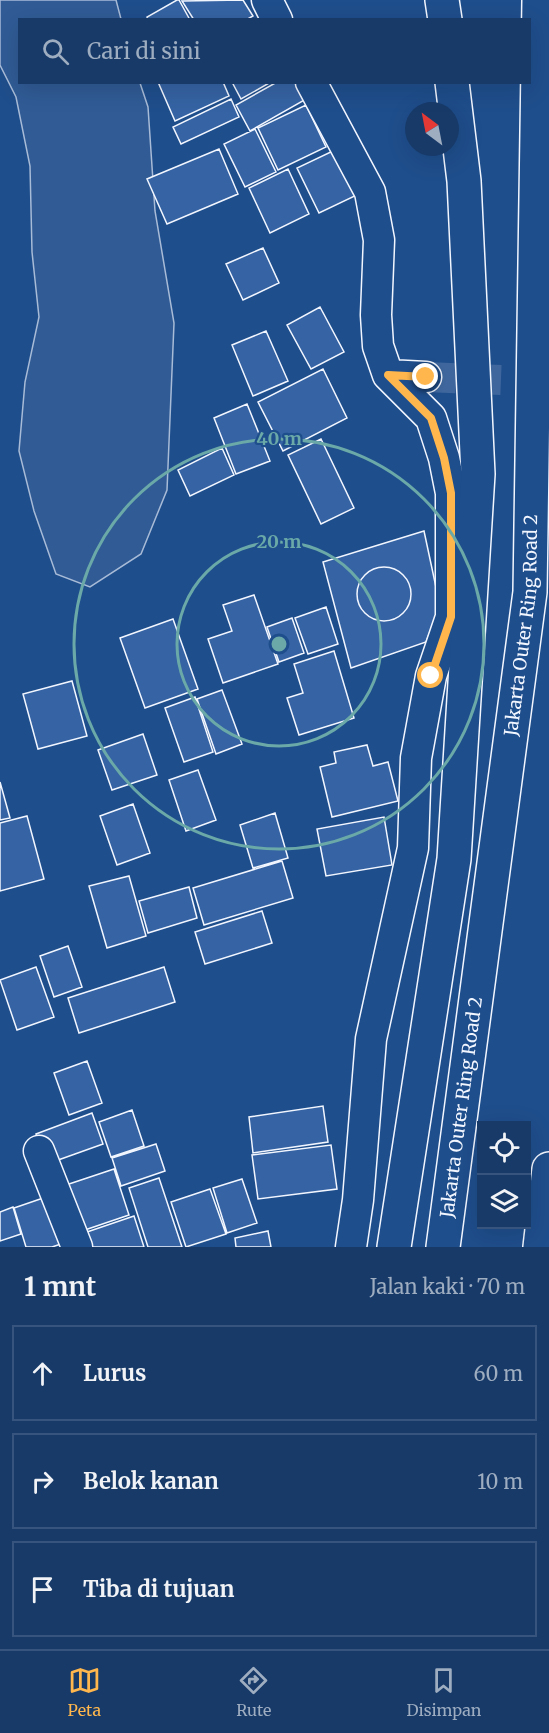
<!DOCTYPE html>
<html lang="id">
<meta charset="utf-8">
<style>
:root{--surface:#173a69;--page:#20416f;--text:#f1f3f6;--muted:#9eadc0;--line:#36547d;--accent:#ffb74d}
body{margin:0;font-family:Merriweather,serif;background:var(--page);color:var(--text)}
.controls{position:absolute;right:18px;bottom:18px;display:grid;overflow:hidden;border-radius:0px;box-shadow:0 6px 24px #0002}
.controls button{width:54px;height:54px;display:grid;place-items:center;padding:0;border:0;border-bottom:2px solid var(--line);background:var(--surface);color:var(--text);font:30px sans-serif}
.compass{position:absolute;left:405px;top:102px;width:54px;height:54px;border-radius:50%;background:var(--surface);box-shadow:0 6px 24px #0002;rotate:328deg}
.stop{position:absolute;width:18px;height:18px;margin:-14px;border:4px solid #ffb74d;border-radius:50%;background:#fff}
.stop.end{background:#ffb74d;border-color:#fff;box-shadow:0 2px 6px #0008}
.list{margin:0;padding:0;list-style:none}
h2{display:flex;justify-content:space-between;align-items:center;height:78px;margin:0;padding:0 24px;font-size:26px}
h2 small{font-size:20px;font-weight:400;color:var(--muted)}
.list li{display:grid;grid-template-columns:39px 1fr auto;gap:18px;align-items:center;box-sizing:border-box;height:96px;margin:0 12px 12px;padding:0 12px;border:2px solid var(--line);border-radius:0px}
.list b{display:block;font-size:22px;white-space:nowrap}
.list em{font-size:20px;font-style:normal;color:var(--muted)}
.icon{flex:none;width:33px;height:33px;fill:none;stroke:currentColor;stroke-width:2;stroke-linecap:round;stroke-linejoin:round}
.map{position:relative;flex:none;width:549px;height:1247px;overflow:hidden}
.search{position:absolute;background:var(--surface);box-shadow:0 6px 24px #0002;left:18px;right:18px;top:18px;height:66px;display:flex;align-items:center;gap:15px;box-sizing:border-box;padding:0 21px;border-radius:0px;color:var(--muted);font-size:22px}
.sheet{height:402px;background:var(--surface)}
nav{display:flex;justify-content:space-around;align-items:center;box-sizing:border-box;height:84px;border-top:2px solid var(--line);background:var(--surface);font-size:16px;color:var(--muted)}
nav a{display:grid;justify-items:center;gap:3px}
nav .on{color:var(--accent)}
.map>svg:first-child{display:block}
.built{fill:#305b95;stroke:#a8bbd7;stroke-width:1.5}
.building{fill:#3563a3;stroke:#f2f6ff;stroke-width:1.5}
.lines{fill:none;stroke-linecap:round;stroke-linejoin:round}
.street-tunnel{stroke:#3f679d;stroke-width:30;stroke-dasharray:30 15;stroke-linecap:butt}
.street-casing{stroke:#f2f6ff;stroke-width:33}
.highway-casing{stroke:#f2f6ff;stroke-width:36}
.street{stroke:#1f4e8c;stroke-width:30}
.highway{stroke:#1f4e8c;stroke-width:33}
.route{stroke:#ffb74d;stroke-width:8}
.ring{fill:none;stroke:#6aa9a8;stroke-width:3}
.labels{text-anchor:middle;stroke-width:4.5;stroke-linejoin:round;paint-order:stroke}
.street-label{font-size:18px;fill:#f2f6ff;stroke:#1f4e8c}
.centre{fill:#6aa9a8;stroke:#1f4e8c;stroke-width:3}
.ring-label{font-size:18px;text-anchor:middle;font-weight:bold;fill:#6aa9a8;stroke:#1f4e8c;stroke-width:4.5;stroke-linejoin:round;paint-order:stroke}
</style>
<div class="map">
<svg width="549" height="1247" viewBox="0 0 549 1247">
<rect width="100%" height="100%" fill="#1f4e8c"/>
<!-- built -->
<path class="built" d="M0,0H116L121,19L20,20V82L140,83L148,107L155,211L174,323L167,490L141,554L90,587L56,574L34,511L19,451L25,382L39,317L32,252L30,166L16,97L0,65Z"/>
<!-- building -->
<path class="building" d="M177,0H179L190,20H148L147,17Z
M243,0L253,16L246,20H194L182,1Z
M158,82H223L229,96L175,121Z
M232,82H271L241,99Z
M277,82H300L308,98L250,131L236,105Z
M231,99L239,117L181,144L173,127Z
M306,105L326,147L278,170L258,128Z
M255,129L276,172L245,187L224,144Z
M219,149L238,194L167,224L147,179Z
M337,149L359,194L319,213L297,168Z
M288,169L309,214L270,233L249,188Z
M263,248L279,283L243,300L226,264Z
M320,307L344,352L311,369L287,325Z
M266,331L288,381L253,396L232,345Z
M323,369L347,418L283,451L258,402Z
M247,404L270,461L236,474L214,418Z
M321,439L354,508L321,524L288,455Z
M222,448L234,475L190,496L178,470Z
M424,531L440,606L426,642L351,668L323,562Z
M357 594a27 27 0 1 1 54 0a27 27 0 1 1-54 0Z
M254,595L278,664L223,683L208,639L232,631L223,605Z
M326,607L338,644L308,654L295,618Z
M292,618L304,653L279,662L267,627Z
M173,619L198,689L145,708L120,638Z
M334,651L354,718L299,735L287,698L303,693L294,664Z
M72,681L87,736L38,749L23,694Z
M222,690L242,744L216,754L197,699Z
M195,697L213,752L184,762L165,708Z
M143,734L157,775L112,790L98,750Z
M367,745L373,766L388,762L398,801L332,817L320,767L336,763L334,752Z
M198,770L216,820L186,831L169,780Z
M0,782L10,818L0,820Z
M133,804L150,853L117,865L100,816Z
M275,813L288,858L253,868L240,825Z
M27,816L44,879L0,891V823Z
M384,817L392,865L326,876L317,829Z
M282,861L293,898L204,925L193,888Z
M129,876L146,936L107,948L89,886Z
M189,887L197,918L148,933L139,901Z
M262,911L272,943L205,964L195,932Z
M68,946L82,987L54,997L40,956Z
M36,967L54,1017L17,1030L0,980Z
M164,967L175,1002L79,1033L68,998Z
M87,1061L102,1103L69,1115L54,1073Z
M323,1106L328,1142L253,1153L249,1117Z
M132,1110L144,1146L111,1157L99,1122Z
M92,1113L103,1144L47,1164L36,1134Z
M156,1144L165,1171L121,1186L112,1158Z
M331,1145L337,1189L258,1199L252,1155Z
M114,1169L129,1215L76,1233L60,1187Z
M159,1178L182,1247H148L129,1188Z
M242,1179L257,1223L227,1233L213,1188Z
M210,1189L226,1234L186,1247L171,1202Z
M49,1196L64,1243L52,1247H26L14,1208Z
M13,1207L21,1234L0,1241V1212Z
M134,1216L144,1247H88L84,1233Z
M268,1231L271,1247H236L235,1238Z"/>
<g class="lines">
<!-- street-tunnel -->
<path class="street-tunnel" d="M426,377L549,382"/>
<defs>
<path id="street" d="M267,0L277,20
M311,82L370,192L379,240L376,315L378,346L388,375L431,418L444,458L451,493V617L431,676L416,758L413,848L371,1039L358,1200L351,1247
M388,375L426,377
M39,1151L77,1247"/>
<g id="highway">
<path d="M442,0L445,20"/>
<path d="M394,1247L454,859L478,474L464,181L452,82"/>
<path id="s1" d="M443,1247L530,592L539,0"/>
<path d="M540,1247L549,1169"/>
</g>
</defs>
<!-- street casing -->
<use href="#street" class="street-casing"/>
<!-- highway casing -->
<use href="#highway" class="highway-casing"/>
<!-- street -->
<use href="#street" class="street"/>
<!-- highway -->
<use href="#highway" class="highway"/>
</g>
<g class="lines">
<!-- route -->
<path class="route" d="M426,377L388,375L431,418L444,458L451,493V617L431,676"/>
</g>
<!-- distance rings -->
<g class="ring">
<circle cx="279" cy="644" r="102"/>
<circle cx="279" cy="644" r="205"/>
</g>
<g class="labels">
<!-- street labels -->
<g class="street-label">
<text dy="6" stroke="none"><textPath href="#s1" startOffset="627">Jakarta Outer Ring Road 2</textPath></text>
<text dy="6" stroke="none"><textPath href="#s1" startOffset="141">Jakarta Outer Ring Road 2</textPath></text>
</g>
</g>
<circle cx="279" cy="644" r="9" class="centre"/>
<g class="ring-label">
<text x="279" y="445">40 m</text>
<text x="279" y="548">20 m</text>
</g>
</svg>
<div class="controls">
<button><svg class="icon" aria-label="locate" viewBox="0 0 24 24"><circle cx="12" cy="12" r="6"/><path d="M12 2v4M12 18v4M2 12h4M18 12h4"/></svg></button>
<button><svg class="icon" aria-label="layers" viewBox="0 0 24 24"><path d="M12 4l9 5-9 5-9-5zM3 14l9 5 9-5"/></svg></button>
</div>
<svg class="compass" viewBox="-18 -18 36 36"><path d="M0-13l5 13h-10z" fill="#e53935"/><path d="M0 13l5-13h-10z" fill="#9eadc0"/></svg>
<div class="stop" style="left:431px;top:676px"></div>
<div class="stop end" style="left:426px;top:377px"></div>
<div class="search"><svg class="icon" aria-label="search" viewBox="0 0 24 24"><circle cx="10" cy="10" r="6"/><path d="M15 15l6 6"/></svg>Cari di sini</div>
</div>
<section class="sheet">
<h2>1 mnt<small>Jalan kaki · 70 m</small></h2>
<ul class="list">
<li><svg class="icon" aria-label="ahead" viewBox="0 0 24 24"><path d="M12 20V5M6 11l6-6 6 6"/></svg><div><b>Lurus</b></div><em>60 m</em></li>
<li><svg class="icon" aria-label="right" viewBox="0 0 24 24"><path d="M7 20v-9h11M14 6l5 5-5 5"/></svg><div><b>Belok kanan</b></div><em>10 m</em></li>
<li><svg class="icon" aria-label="arrive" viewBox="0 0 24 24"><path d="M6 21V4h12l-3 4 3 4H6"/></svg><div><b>Tiba di tujuan</b></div></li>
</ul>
</section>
<nav>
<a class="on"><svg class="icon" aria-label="map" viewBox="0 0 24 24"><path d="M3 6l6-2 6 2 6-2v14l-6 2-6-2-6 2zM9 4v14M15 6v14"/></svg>Peta</a>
<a><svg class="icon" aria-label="directions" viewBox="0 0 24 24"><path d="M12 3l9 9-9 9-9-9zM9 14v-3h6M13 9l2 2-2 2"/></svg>Rute</a>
<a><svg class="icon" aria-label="saved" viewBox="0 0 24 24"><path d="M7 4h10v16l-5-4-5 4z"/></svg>Disimpan</a>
</nav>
